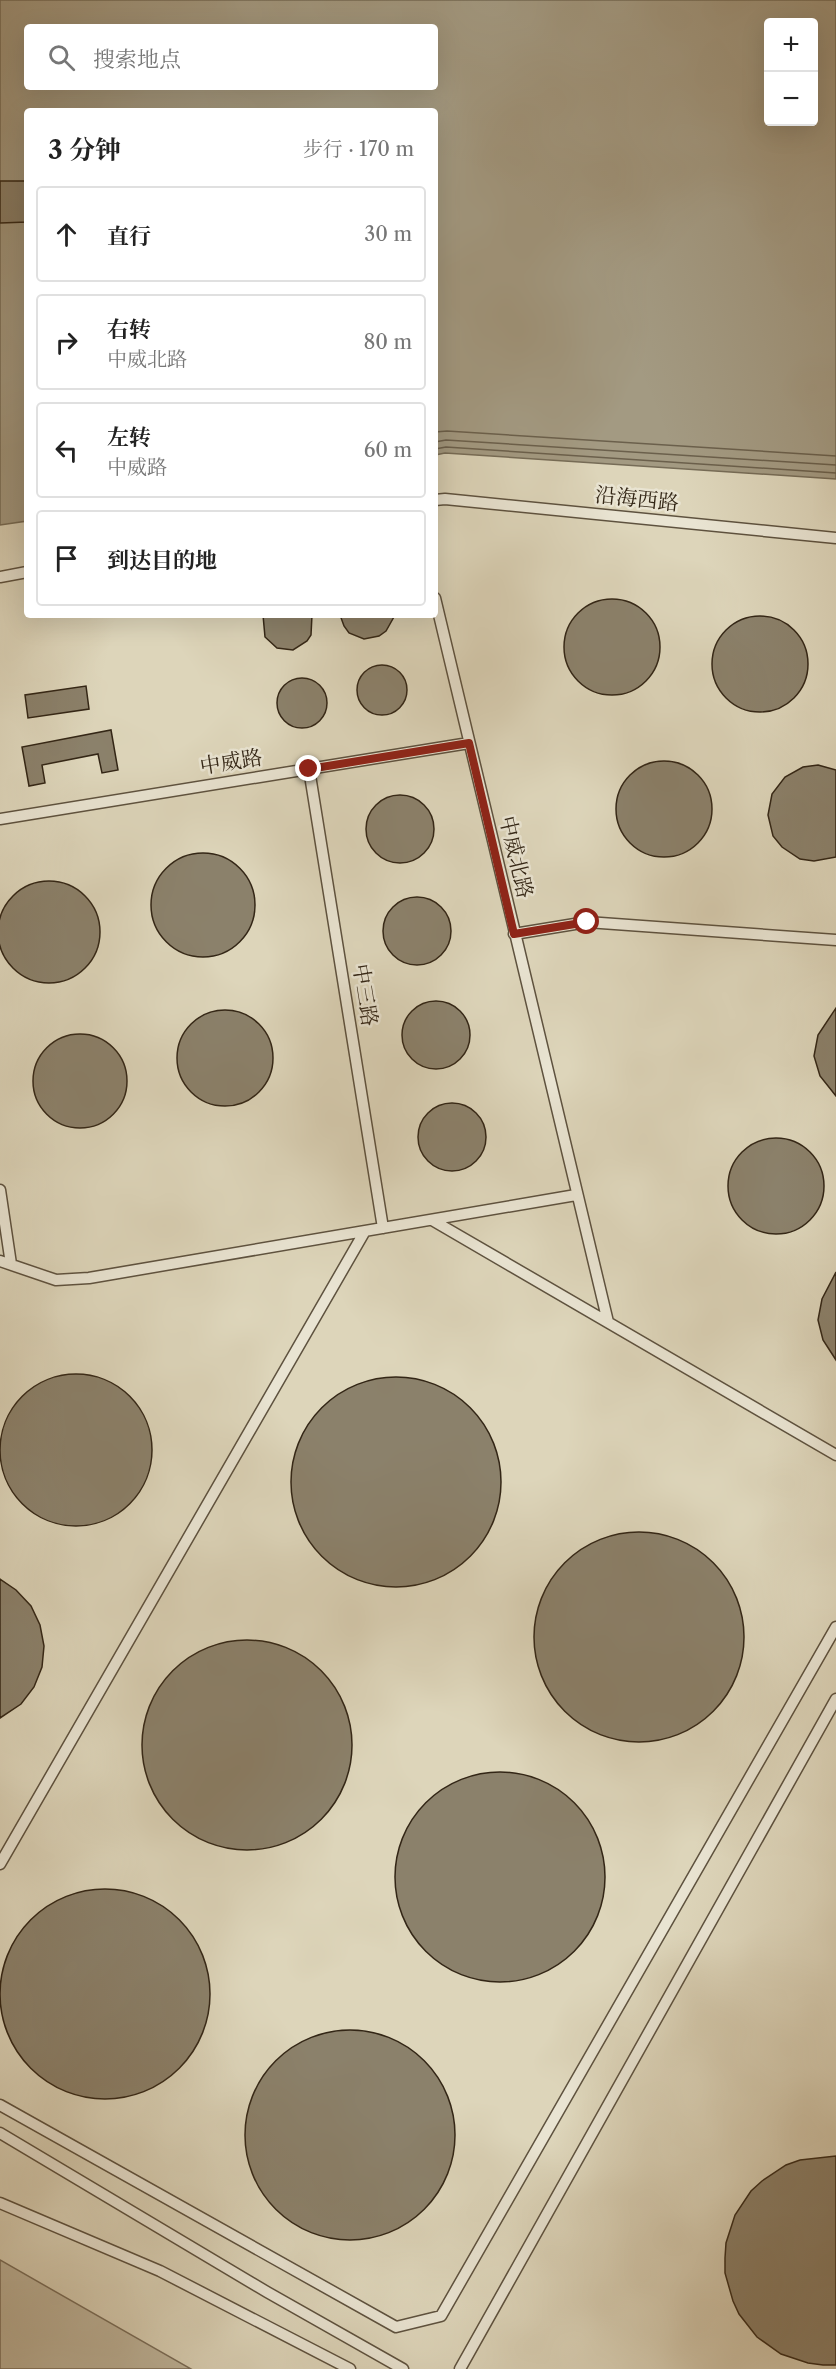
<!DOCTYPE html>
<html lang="zh">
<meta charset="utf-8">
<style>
:root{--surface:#fff;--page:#f6f6f6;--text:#222;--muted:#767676;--line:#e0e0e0}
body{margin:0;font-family:"Libre Caslon Text","Noto Serif SC",serif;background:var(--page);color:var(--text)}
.controls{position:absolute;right:18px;top:18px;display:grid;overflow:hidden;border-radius:6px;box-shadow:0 6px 24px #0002}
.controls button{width:54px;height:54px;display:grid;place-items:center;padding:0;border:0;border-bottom:2px solid var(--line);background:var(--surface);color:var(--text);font:30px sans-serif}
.stop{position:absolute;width:18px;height:18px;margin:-14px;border:4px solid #8f2418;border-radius:50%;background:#fff}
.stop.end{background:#8f2418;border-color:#fff;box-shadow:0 2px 6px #0008}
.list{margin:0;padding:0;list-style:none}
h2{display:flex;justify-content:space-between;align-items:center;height:78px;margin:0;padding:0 24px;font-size:26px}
h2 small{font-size:20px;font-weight:400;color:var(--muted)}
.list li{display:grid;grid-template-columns:39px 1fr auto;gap:18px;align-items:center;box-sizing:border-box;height:96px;margin:0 12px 12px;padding:0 12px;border:2px solid var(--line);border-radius:6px}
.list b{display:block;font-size:22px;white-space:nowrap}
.list p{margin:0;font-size:20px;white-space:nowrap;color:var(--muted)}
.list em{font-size:20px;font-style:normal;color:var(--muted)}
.icon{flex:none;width:33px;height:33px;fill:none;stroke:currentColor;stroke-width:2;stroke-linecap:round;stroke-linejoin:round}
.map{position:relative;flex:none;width:836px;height:2369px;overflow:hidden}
.search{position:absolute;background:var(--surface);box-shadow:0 6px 24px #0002;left:24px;top:24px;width:414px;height:66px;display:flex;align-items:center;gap:15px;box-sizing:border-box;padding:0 21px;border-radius:6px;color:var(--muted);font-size:22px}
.panel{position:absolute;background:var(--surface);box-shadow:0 6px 24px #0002;left:24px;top:108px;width:414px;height:510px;border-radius:6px}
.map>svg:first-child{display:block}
.green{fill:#c0b79e;stroke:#7a6e5a;stroke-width:1.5}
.water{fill:#a39a82;stroke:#766c57;stroke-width:1.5;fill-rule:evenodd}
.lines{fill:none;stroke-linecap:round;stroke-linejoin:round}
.shore{stroke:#6b604c;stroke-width:1.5}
.building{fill:#8b816b;stroke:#332616;stroke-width:1.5}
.service-casing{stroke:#5e523f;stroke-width:13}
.service{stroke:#e9e4d2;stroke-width:10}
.route{stroke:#8f2418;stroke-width:8}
.labels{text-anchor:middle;stroke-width:5;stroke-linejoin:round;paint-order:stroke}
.street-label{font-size:21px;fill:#332616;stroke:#e9e4d2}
</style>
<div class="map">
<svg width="836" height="2369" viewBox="0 0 836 2369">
<rect width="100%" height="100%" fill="#ddd5ba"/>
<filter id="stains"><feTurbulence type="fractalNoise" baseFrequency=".00333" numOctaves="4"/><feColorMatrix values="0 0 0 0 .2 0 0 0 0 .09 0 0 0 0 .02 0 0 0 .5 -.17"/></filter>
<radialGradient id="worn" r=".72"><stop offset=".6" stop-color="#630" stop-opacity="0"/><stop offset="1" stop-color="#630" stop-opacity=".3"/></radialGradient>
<!-- green -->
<path class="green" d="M0,2260L191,2369H0Z"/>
<!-- water -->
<path class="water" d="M0,0H836V479L445,453L435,455V111H27V521L0,525ZM768,22H814V122H768ZM27,27H435V87H27Z"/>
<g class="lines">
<!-- shore -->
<path class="shore" d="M435,432L447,431L836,456
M435,442L446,440L836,465
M435,449L446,447L836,473"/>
</g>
<!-- building -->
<path class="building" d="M0,181H27V222L0,223Z
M564 647a48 48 0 1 1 96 0a48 48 0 1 1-96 0Z
M263,615H312L311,635L307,641L293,650L277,648L265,637Z
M340,615H395L386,631L379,636L364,639L349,633L344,626Z
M712 664a48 48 0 1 1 96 0a48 48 0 1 1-96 0Z
M357 690a25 25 0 1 1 50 0a25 25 0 1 1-50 0Z
M277 703a25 25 0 1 1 50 0a25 25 0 1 1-50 0Z
M86,686L89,709L28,718L25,695Z
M111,730L118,770L102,773L98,754L42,765L45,783L29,786L22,747Z
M616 809a48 48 0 1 1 96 0a48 48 0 1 1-96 0Z
M818,765L836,770V857L814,861L800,859L782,847L773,836L768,815L772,794L785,777L803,767Z
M366 829a34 34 0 1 1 68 0a34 34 0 1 1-68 0Z
M151 905a52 52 0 1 1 104 0a52 52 0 1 1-104 0Z
M-2 932a51 51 0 1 1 102 0a51 51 0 1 1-102 0Z
M383 931a34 34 0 1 1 68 0a34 34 0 1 1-68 0Z
M402 1035a34 34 0 1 1 68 0a34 34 0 1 1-68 0Z
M836,1008V1096L820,1076L814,1056L818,1035Z
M177 1058a48 48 0 1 1 96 0a48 48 0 1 1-96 0Z
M33 1081a47 47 0 1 1 94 0a47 47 0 1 1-94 0Z
M418 1137a34 34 0 1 1 68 0a34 34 0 1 1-68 0Z
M728 1186a48 48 0 1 1 96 0a48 48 0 1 1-96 0Z
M836,1272V1360L823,1340L818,1320L822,1299Z
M0 1450a76 76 0 1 1 152 0a76 76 0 1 1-152 0Z
M291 1482a105 105 0 1 1 210 0a105 105 0 1 1-210 0Z
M534 1637a105 105 0 1 1 210 0a105 105 0 1 1-210 0Z
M0,1579L16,1590L31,1606L40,1625L44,1646L42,1667L34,1687L21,1704L0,1718Z
M142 1745a105 105 0 1 1 210 0a105 105 0 1 1-210 0Z
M395 1877a105 105 0 1 1 210 0a105 105 0 1 1-210 0Z
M0 1994a105 105 0 1 1 210 0a105 105 0 1 1-210 0Z
M245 2135a105 105 0 1 1 210 0a105 105 0 1 1-210 0Z
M836,2156V2365H823L808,2363L781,2354L757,2337L739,2314L733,2301L725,2273V2258L726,2243L735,2215L751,2191L762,2181L786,2165L800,2160Z"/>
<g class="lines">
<defs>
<path id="service" d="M435,500L445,499L836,538
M0,577L27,572
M435,598L608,1322
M309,769L383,1228
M0,819L469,743
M514,934L587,922L836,940
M0,1190L11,1264
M432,1220L836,1455
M0,1261L56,1280L89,1278L576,1195
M0,1864L365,1231
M0,2105L396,2327L441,2316L836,1627
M0,2133L267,2292L403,2369
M0,2203L160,2271L350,2369
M460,2369L836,1699"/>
</defs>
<!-- service casing -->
<use href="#service" class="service-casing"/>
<!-- service -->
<use href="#service" class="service"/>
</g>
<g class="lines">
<!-- route -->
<path class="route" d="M309,769L469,743L514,934L587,922"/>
</g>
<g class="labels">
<!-- street labels -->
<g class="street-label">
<text transform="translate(637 499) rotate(6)" y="7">沿海西路</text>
<text transform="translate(231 762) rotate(-9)" y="7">中威路</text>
<text transform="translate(516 857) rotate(77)" y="7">中威北路</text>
<text transform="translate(365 995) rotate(81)" y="7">中三路</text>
</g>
</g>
<rect width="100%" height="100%" filter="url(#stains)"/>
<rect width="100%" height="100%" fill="url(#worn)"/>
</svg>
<div class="controls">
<button>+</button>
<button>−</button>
</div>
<div class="stop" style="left:587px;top:922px"></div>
<div class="stop end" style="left:309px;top:769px"></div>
<div class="search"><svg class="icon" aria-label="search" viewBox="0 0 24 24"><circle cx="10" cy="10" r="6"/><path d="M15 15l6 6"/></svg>搜索地点</div>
<section class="panel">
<h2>3 分钟<small>步行 · 170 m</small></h2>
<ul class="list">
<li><svg class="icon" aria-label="ahead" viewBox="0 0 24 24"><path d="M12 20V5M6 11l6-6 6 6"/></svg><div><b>直行</b></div><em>30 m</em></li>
<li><svg class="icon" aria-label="right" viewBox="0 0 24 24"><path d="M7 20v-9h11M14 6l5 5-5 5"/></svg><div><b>右转</b><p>中威北路</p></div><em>80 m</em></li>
<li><svg class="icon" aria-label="left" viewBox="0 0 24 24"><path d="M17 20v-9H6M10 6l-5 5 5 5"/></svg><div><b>左转</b><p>中威路</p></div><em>60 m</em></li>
<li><svg class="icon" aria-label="arrive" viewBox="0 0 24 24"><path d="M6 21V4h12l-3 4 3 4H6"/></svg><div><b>到达目的地</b></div></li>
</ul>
</section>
</div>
